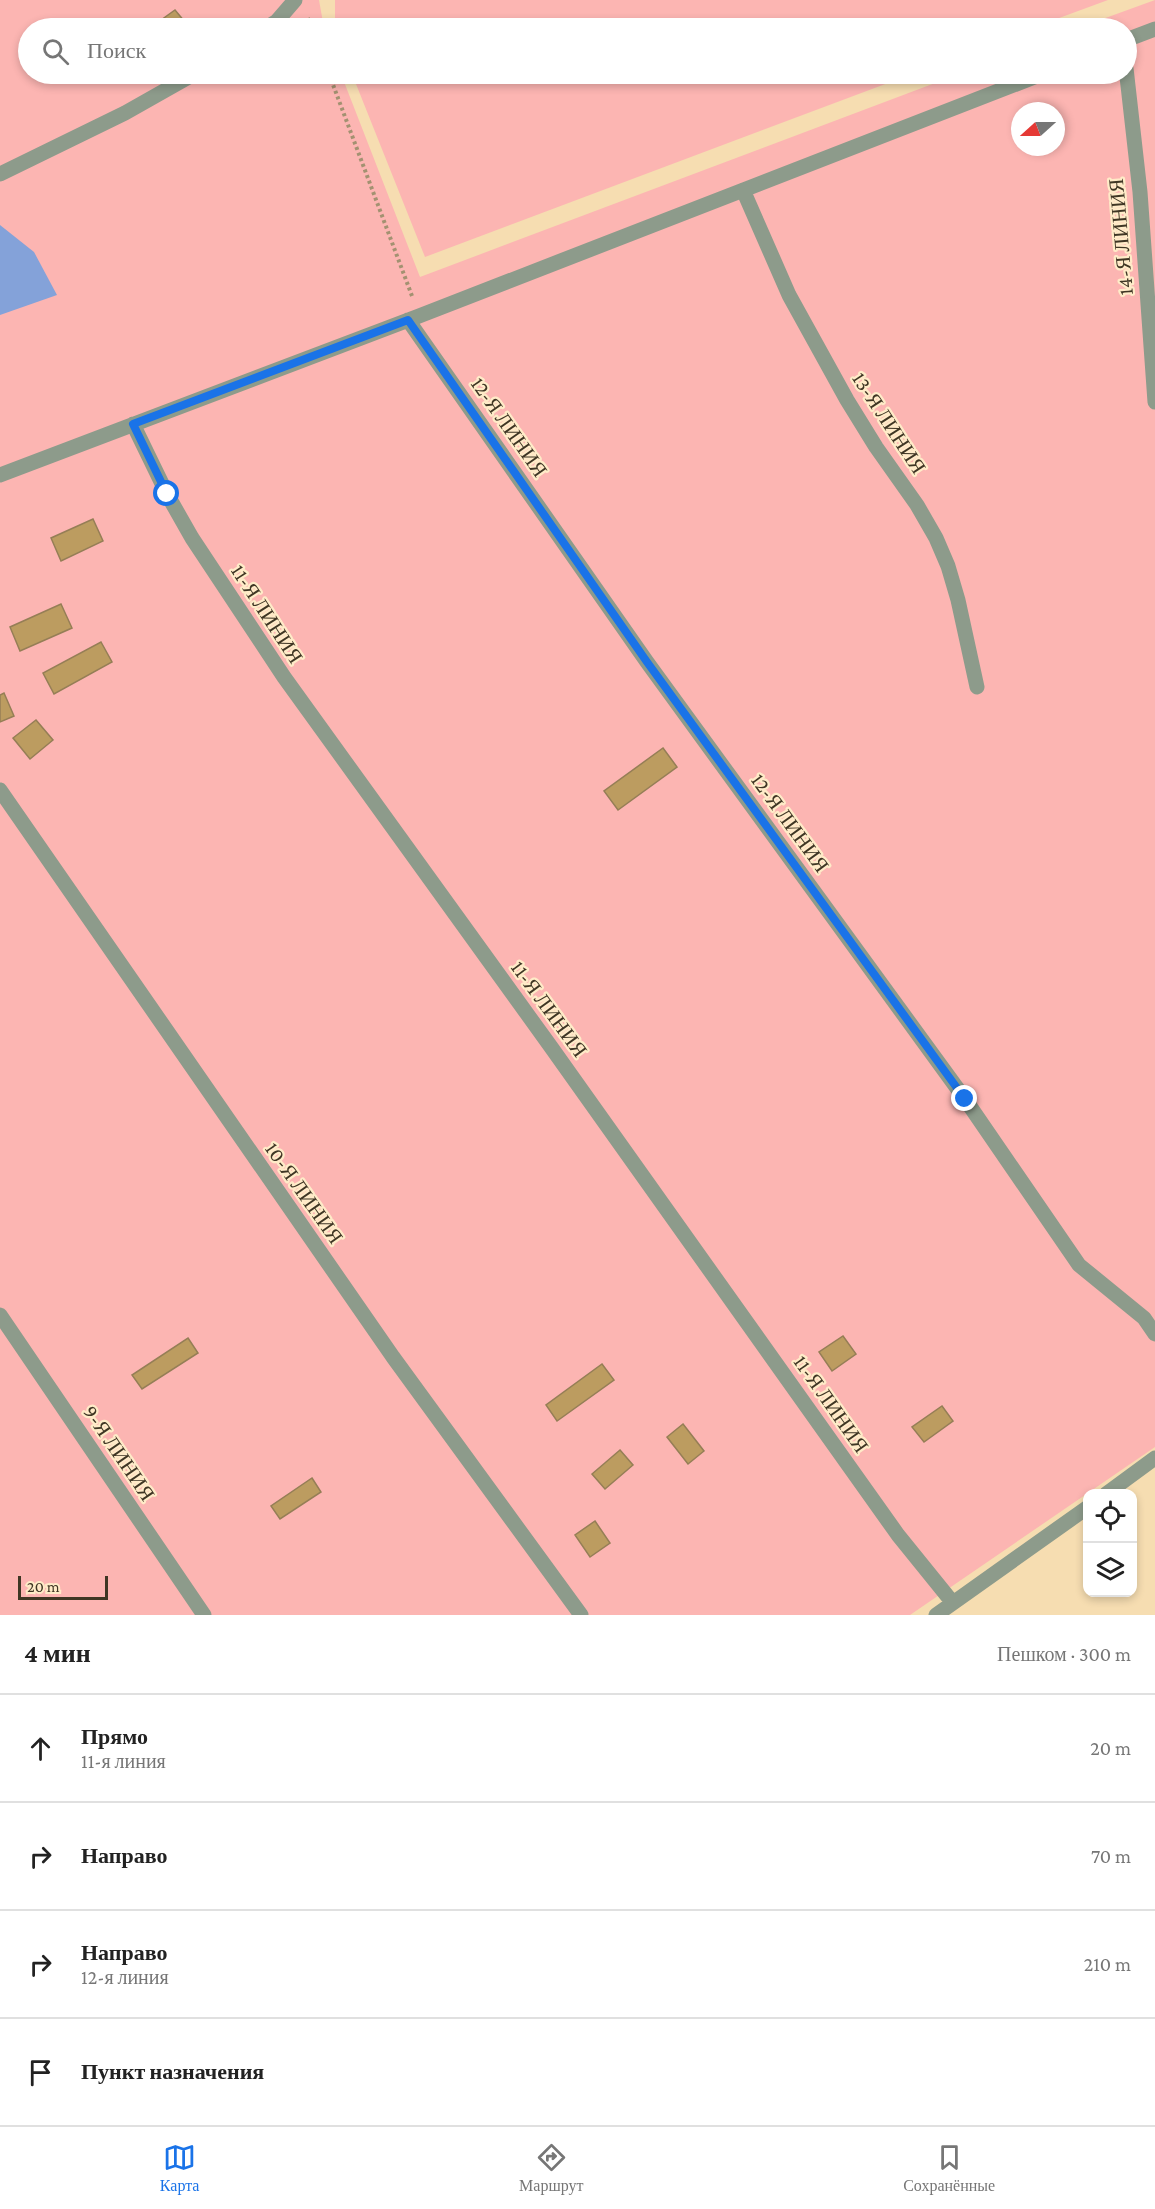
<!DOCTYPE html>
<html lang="ru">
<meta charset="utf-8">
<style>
:root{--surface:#fff;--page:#f2f2f2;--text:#222;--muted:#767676;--line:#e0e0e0;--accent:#1a73e8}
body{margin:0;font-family:"Crimson Pro",serif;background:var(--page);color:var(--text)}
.controls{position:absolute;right:18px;bottom:18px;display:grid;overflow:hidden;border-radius:12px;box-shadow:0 3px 9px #0003}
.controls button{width:54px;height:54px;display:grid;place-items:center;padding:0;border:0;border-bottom:2px solid var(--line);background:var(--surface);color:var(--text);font:30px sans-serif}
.compass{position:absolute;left:1011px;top:102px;width:54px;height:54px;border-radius:50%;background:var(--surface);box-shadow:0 3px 9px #0003;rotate:249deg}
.scale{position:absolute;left:18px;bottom:15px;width:90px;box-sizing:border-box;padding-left:6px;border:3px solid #3f3624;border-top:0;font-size:16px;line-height:21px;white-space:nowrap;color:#3f3624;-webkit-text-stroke:4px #ffebc8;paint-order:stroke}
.stop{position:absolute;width:18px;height:18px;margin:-14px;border:4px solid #1a73e8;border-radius:50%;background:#fff}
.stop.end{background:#1a73e8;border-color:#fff;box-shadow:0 2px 6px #0008}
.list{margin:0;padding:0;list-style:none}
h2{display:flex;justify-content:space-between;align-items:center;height:78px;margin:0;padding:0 24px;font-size:26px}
h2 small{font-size:20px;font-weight:400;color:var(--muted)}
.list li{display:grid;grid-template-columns:39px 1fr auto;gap:18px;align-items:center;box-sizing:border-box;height:108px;padding:0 24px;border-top:2px solid var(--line)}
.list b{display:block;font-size:22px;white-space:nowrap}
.list p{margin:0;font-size:20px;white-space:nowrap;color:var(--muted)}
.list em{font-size:20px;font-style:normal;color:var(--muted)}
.icon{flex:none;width:33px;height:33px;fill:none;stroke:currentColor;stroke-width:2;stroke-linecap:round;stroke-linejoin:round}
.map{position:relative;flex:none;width:1155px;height:1615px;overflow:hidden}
.search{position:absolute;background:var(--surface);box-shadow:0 3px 9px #0003;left:18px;right:18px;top:18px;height:66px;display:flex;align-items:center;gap:15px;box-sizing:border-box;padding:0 21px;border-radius:33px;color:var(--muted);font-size:22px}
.sheet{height:510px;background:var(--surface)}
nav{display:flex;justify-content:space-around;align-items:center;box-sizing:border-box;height:84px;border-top:2px solid var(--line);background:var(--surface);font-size:16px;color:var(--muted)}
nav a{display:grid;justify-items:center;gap:3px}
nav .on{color:var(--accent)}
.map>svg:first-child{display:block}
.green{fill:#fcb5b2;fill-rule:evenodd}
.water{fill:#84a2d9}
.building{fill:#bc9c60;stroke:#957e56;stroke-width:1.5}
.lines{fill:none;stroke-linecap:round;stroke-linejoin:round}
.path{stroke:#a39171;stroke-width:4;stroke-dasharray:3 3;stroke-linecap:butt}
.minor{stroke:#8d9b8b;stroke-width:15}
.route{stroke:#1a73e8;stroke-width:8}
.labels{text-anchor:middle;stroke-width:4.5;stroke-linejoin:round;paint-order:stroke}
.street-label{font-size:21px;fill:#3f3624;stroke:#ffebc8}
</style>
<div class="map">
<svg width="1155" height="1615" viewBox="0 0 1155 1615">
<rect width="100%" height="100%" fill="#f6ddb1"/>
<!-- green -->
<path class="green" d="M0,0H319L324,28H28V74H341L420,277L959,74H1126V28H1078L1155,0V1447L910,1615H0ZM1020,111H1056V147H1020Z
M335,0H1108L1032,28H335Z
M352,74H912L425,257Z"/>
<!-- water -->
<path class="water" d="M0,225L34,252L57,295L0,315Z"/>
<!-- building -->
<path class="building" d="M175,10L190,28H150Z
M100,19L104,28H78Z
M93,519L103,541L61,561L51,538Z
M61,604L72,628L20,651L10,627Z
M101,642L112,662L54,694L43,673Z
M4,693L14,716L0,722V695Z
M36,720L53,740L30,759L13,738Z
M663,748L677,767L618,810L604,791Z
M843,1336L856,1354L832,1371L819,1352Z
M188,1338L198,1353L142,1389L132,1375Z
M602,1364L614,1380L557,1421L546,1405Z
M942,1406L953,1421L924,1442L912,1427Z
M683,1424L704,1451L688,1464L667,1437Z
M620,1450L633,1465L605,1489L592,1474Z
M312,1478L321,1492L280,1519L271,1506Z
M595,1521L610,1543L590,1557L575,1535Z"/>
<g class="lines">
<!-- path -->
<path class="path" d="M308,18L312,28
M329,74L412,296"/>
<!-- minor -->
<path class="minor" d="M266,28L277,21L295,0
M1126,40L1155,29
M1126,68L1140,192L1155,402
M0,174L125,113L194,74
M743,190L789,295L847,400L876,447L917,505L936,538L948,566L958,600L977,687
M408,320L647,662L965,1099L1079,1265L1144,1318L1155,1334
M133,424L167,494L192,538L284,677L551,1047L898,1535L953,1603
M0,475L419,316L1042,74
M0,790L393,1357L581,1615
M0,1315L204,1615
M1106,1494L1155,1458
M936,1615L1088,1507"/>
</g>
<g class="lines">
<!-- route -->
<path class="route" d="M167,494L133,424L408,320L647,662L965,1099"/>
</g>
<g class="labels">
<!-- street labels -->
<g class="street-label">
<text transform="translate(1121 237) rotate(-95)" y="7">14-Я ЛИНИЯ</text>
<text transform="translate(889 423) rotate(57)" y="7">13-Я ЛИНИЯ</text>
<text transform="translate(509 427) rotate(55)" y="7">12-Я ЛИНИЯ</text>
<text transform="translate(267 614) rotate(57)" y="7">11-Я ЛИНИЯ</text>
<text transform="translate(790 823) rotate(54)" y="7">12-Я ЛИНИЯ</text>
<text transform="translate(549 1009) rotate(54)" y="7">11-Я ЛИНИЯ</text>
<text transform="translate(304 1193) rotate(55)" y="7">10-Я ЛИНИЯ</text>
<text transform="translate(831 1404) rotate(55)" y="7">11-Я ЛИНИЯ</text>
<text transform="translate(119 1453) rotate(56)" y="7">9-Я ЛИНИЯ</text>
</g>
</g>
</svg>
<div class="controls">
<button><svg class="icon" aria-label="locate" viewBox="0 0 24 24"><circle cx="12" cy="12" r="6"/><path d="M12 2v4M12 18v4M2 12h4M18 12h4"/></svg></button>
<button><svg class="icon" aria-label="layers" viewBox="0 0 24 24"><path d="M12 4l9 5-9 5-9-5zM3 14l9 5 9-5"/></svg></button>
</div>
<svg class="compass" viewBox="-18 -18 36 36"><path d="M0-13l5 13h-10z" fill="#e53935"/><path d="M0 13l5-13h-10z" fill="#767676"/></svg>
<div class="scale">20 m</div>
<div class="stop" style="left:167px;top:494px"></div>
<div class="stop end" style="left:965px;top:1099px"></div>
<div class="search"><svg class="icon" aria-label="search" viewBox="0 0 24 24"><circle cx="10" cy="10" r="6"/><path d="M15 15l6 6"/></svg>Поиск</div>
</div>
<section class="sheet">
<h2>4 мин<small>Пешком · 300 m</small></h2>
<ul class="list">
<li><svg class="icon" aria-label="ahead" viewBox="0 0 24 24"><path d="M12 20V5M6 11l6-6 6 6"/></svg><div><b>Прямо</b><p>11-я линия</p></div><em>20 m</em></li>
<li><svg class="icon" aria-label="right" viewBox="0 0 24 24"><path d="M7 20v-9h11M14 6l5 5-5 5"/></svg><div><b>Направо</b></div><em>70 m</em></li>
<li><svg class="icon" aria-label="right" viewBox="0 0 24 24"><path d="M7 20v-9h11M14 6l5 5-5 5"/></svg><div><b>Направо</b><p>12-я линия</p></div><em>210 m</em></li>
<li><svg class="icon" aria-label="arrive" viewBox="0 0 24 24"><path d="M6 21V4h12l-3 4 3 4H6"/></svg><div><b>Пункт назначения</b></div></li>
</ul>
</section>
<nav>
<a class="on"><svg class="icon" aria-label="map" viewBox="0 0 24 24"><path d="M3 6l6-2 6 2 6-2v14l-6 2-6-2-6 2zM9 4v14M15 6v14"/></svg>Карта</a>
<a><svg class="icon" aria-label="directions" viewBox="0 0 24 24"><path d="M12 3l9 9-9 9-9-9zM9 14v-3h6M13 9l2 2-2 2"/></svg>Маршрут</a>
<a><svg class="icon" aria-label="saved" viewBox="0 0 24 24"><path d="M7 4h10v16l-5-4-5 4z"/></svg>Сохранённые</a>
</nav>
